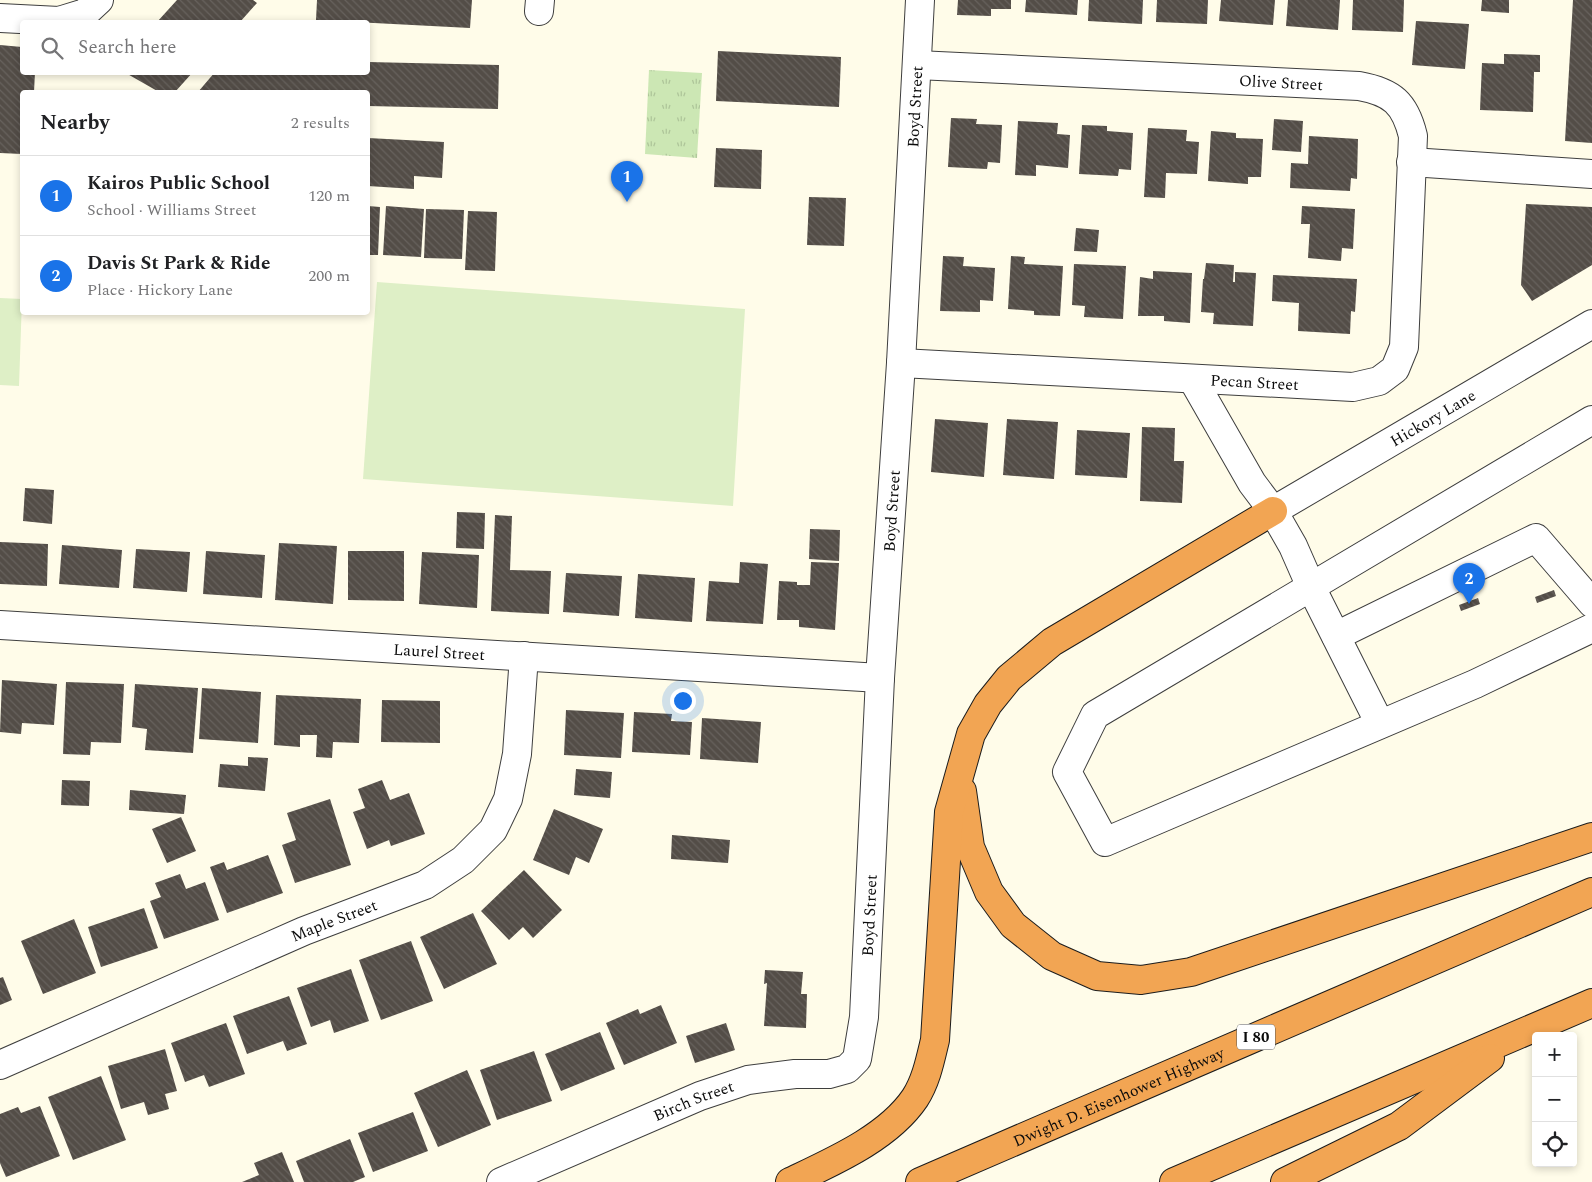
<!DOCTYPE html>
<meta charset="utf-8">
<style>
:root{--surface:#fff;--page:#f2f2f2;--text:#202124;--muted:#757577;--line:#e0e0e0;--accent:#1a73e8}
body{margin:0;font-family:Spectral,serif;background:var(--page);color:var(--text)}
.controls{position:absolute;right:15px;bottom:15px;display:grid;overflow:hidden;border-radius:5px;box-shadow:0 2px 8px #0003}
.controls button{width:45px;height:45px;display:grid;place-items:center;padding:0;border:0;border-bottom:1px solid var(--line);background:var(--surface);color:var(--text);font:25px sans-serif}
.you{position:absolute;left:682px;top:700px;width:18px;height:18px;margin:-12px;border:4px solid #fff;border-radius:50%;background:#1a73e8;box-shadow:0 0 0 8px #1a73e833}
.badge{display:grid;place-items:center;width:32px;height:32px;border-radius:50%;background:var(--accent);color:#fff;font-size:16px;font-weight:700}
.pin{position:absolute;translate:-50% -41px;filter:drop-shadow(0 1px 2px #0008)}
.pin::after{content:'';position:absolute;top:26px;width:18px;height:15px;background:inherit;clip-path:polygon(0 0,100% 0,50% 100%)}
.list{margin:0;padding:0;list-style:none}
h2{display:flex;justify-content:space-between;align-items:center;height:65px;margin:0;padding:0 20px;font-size:21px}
h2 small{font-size:16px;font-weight:400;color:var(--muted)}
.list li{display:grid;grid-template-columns:32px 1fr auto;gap:15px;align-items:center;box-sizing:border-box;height:80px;padding:0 20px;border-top:1px solid var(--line)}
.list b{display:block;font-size:19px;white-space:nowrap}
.list p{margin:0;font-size:16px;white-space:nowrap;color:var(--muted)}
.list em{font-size:16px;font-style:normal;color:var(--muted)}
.icon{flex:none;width:28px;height:28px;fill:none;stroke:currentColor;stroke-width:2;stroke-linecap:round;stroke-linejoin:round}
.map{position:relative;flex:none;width:1592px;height:1182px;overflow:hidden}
.search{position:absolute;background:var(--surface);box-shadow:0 2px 8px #0003;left:20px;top:20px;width:350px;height:55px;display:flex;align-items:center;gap:12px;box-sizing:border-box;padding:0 18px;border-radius:5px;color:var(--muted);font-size:19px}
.panel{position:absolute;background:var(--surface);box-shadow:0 2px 8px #0003;left:20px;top:90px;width:350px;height:225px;border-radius:5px}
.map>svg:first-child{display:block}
.park{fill:url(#park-tufts)}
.pitch{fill:#deefc6}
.building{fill:url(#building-back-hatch)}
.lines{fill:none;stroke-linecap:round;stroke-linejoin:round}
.minor-casing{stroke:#3e3e3e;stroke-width:30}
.highway-casing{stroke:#1c1c1c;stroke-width:30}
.minor{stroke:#fff;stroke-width:28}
.highway{stroke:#f2a553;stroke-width:28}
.labels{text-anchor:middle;stroke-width:5;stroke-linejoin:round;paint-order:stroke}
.shield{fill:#fff;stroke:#545454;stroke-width:1}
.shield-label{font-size:15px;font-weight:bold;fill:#0b0b0b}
.street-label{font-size:16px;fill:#0b0b0b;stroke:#fff}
</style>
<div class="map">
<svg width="1592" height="1182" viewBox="0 0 1592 1182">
<defs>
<pattern id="park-tufts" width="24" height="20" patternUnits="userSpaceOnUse" patternTransform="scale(1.25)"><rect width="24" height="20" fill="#cce7b4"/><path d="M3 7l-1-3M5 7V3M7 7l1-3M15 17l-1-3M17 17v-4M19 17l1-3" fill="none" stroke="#aec599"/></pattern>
<pattern id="building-back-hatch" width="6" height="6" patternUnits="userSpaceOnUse" patternTransform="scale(1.25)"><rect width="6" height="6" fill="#534d47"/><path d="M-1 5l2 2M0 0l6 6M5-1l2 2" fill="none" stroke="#67625d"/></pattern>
</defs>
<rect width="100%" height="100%" fill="#fffce9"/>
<!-- park -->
<path class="park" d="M649,70L702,73L697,158L645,154Z"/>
<!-- pitch -->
<path class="pitch" d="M377,282L745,309L733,506L363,479Z
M0,298L22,299L19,386L0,385Z"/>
<!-- building -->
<path class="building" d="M177,0H253L257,3L240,22H157Z
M317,0H472L470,28L316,20Z
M958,0H1011V9H991V16L957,15Z
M1026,0H1078L1077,15L1025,12Z
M1089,0H1143L1142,24L1088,21Z
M1157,0H1208L1207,24L1156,22Z
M1221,0H1275L1273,25L1219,21Z
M1288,0H1340L1338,30L1286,26Z
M1353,0H1404L1403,32L1352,30Z
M1482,0H1509V13L1481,11Z
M1573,0H1592V143L1565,141Z
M1416,21L1469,24L1465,69L1412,65Z
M0,45L22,47V72H35L34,92H22V154L0,153Z
M718,51L841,57L839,107L716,101Z
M1504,54L1540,55V72H1534L1533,112L1480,110L1482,63L1504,64Z
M368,62L499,65L498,109L368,106V92H198L215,72H368Z
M124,72H193L175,92H159Z
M951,118L977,119L976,124L1002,125L1000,163L988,162L987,169L948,167Z
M1274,119L1303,121L1301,152L1272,150Z
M1018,121L1058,123L1057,134L1070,135L1068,168L1036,165V176L1015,175Z
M1082,125L1107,126V131L1133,133L1131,170L1119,169L1118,176L1079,174Z
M1148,128L1187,130L1186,141L1199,142L1197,174L1166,173L1165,198L1144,197Z
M1211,131L1236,133V138L1263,139L1261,177H1248V184L1208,181Z
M1309,136L1358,139L1357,179L1351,178L1350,191L1290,188L1291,163L1308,164Z
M368,138L444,142L442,178L414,176V189L368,186Z
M716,148L762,150L761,189L714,187Z
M809,197L846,198L844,246L807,245Z
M1526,204L1592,207V265L1532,301L1521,285Z
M368,206L380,207L378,255H368Z
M386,206L424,209L421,257L383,255Z
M1302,206L1355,209L1353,249L1342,248L1341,261L1308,258L1310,224H1301Z
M426,209L464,210L462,259L424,258Z
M468,211L497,212L495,271L465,270Z
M1076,228L1099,230L1097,252L1074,251Z
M943,256L964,257L963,266L995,268L993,301L980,300V312L940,311Z
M1011,256L1025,257L1024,264L1063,266L1060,316L1034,315V311L1008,309Z
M1206,263L1234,265L1233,282H1235V272L1256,273L1253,326L1213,324L1214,313L1201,312L1203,279H1204Z
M1074,264L1126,266L1123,319L1084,317L1085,306L1072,305Z
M1153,271L1192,273L1190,323L1164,321V316H1138L1140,277L1153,279Z
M1273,275L1357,279L1355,312L1351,311L1350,334L1298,331L1299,303L1272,301Z
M935,419L988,423L984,477L931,472Z
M1007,419L1058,422L1054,479L1003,475Z
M1142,427L1175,428L1174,461H1184L1182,503L1140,501Z
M1077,430L1130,433L1127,478L1075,475Z
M25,488L54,490L52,524L23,521Z
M457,512L485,513L484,549L456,548Z
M495,515L512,516L510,570L551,571L549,614L491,611Z
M810,529L840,530L839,561L809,559Z
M0,542L48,544L47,586L0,584Z
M279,543L337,546L333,604L275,600Z
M62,545L122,550L119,588L59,584Z
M136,549L190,552L187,592L133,588Z
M206,551L265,555L262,598L203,594Z
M348,551H404V601L348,600Z
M422,552L479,555L477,608L419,604Z
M740,562L768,564L763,624L706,621L709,581L739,583Z
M811,562L839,563L835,630L799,627V620H777L779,581L797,582V585H810Z
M566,573L622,576L619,616L563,612Z
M638,574L695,578L692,622L635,618Z
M1554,590L1556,596L1537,603L1535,597Z
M1478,598L1480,604L1461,611L1459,605Z
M2,680L57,684L54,725L22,723L21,734L0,732Z
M66,682L124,684L121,743L91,742L90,755L63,754Z
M135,684L198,688L193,753L145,750L147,729L132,727Z
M202,688L261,692L258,743L199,739Z
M276,695L361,699L359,743L333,742L332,758L316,757L317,735H300V747L274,745Z
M382,700L440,701V743L381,742Z
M566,710L624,713L621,758L564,755Z
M634,712L672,714L671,721L692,722L690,755L632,752Z
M702,718L761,722L758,763L700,759Z
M248,757L268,758L265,791L218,787L220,764L248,766Z
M576,769L612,772L610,798L574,795Z
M62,780L90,781L89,806L61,805Z
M382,780L390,800L409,793L425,834L391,846L389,840L367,849L353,812L365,808L358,789Z
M130,790L186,795L184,814L129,810Z
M330,799L351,865L295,883L282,845L296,840L287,813Z
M554,809L603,829L589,863L576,857L569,875L533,860Z
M181,817L196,851L167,863L152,829Z
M672,835L730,840L728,863L671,859Z
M268,855L283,893L227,913L210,867L224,862L227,870Z
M524,870L562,910L533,938L523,927L509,940L481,911Z
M180,874L186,889L205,882L219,920L164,939L150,901L161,897L155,883Z
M144,908L158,948L101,967L88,927Z
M473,913L497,964L444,989L420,937Z
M74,919L96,973L43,994L21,941Z
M411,941L433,1001L381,1020L359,960Z
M351,969L369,1021L334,1033L330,1020L311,1027L297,988Z
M765,970L803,972L801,994H807L806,1028L764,1026L767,983L764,984Z
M3,977L12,1000L0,1005V978Z
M289,996L307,1044L287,1051L283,1041L247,1054L233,1016Z
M661,1005L677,1043L624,1065L606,1023L638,1009L640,1014Z
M226,1023L245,1074L209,1087L204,1075L185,1082L171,1043Z
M726,1023L735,1050L695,1063L686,1036Z
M600,1032L615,1069L561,1091L545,1054Z
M165,1049L177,1091L165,1094L169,1109L148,1115L144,1102L121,1109L108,1066Z
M534,1051L552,1101L497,1120L480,1070Z
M467,1070L491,1125L438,1147L414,1093Z
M101,1076L126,1140L73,1160L48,1097Z
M40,1106L60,1156L6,1177L0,1163V1114L18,1107L21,1113Z
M413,1112L428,1151L373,1172L358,1133Z
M350,1139L365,1177L353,1182H304L296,1161Z
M282,1152L294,1182H242L259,1175L254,1163Z"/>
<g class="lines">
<defs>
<g id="minor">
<path d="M539,11L540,0"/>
<path d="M0,18L59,21L85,13L99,0"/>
<path d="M1411,162L1592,174"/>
<path id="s1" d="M901,363L1353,387L1379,381L1395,369L1404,347L1413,136C1405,103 1392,92 1359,86L917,65"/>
<path d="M1193,380L1252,483L1273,511L1293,546L1311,587L1380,724"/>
<path d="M1592,420L1095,715L1067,772L1105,842L1475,684L1592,628"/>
<path id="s2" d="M1273,511L1592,324"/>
<path id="s3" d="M0,625L880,678"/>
<path d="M1336,636L1536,538L1592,603"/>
<path id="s4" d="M0,1065L304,931L425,885L463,860L493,830L508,799L517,754L524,656"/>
<path id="s5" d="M501,1182L700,1096L748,1080L795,1074H829L847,1069L857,1059L864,1017L880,678L901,363L920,0"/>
</g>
<g id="highway">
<path d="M962,791L970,847L989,892L1013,925L1052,956L1097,976L1141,980L1191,972L1592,837"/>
<path d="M790,1182C832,1162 888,1138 915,1098C926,1081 930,1061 935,1040L949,812L971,734L988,704L1009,678L1052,642L1273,511"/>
<path id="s6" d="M920,1182L1592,892"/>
<path d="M1174,1182L1592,1003"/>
<path d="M1285,1182L1399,1126L1490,1058"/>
</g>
</defs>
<!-- minor casing -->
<use href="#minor" class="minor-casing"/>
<!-- highway casing -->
<use href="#highway" class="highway-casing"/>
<!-- minor -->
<use href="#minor" class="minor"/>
<!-- highway -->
<use href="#highway" class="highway"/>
</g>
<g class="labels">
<!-- shield labels -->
<rect class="shield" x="1237" y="1024.5" width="38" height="25" rx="4"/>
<g class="shield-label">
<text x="1256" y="1042">I 80</text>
</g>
<!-- street labels -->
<g class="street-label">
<text transform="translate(1281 82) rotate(3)" y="6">Olive Street</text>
<text dy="6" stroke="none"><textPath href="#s5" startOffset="1336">Boyd Street</textPath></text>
<text dy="6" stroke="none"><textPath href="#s1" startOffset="354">Pecan Street</textPath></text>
<text dy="6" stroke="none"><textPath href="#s2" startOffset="185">Hickory Lane</textPath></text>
<text dy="6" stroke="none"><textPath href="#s5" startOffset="931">Boyd Street</textPath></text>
<text dy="6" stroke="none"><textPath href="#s3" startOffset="440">Laurel Street</textPath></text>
<text dy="6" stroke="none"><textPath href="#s5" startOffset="526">Boyd Street</textPath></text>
<text dy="6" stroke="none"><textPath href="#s4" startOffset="364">Maple Street</textPath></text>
<text dy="6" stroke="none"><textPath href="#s6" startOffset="216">Dwight D. Eisenhower Highway</textPath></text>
<text dy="6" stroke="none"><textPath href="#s5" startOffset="209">Birch Street</textPath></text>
</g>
</g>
</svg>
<div class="controls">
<button>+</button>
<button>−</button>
<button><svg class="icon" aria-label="locate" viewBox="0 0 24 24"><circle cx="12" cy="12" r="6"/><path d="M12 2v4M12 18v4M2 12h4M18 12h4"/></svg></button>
</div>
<div class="you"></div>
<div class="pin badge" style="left:627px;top:202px">1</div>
<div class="pin badge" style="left:1469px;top:604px">2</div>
<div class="search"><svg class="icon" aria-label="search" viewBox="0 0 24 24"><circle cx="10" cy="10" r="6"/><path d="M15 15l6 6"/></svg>Search here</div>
<section class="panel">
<h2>Nearby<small>2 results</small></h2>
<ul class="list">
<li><span class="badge">1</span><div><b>Kairos Public School</b><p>School · Williams Street</p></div><em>120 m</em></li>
<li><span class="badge">2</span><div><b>Davis St Park &amp; Ride</b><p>Place · Hickory Lane</p></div><em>200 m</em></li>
</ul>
</section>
</div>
